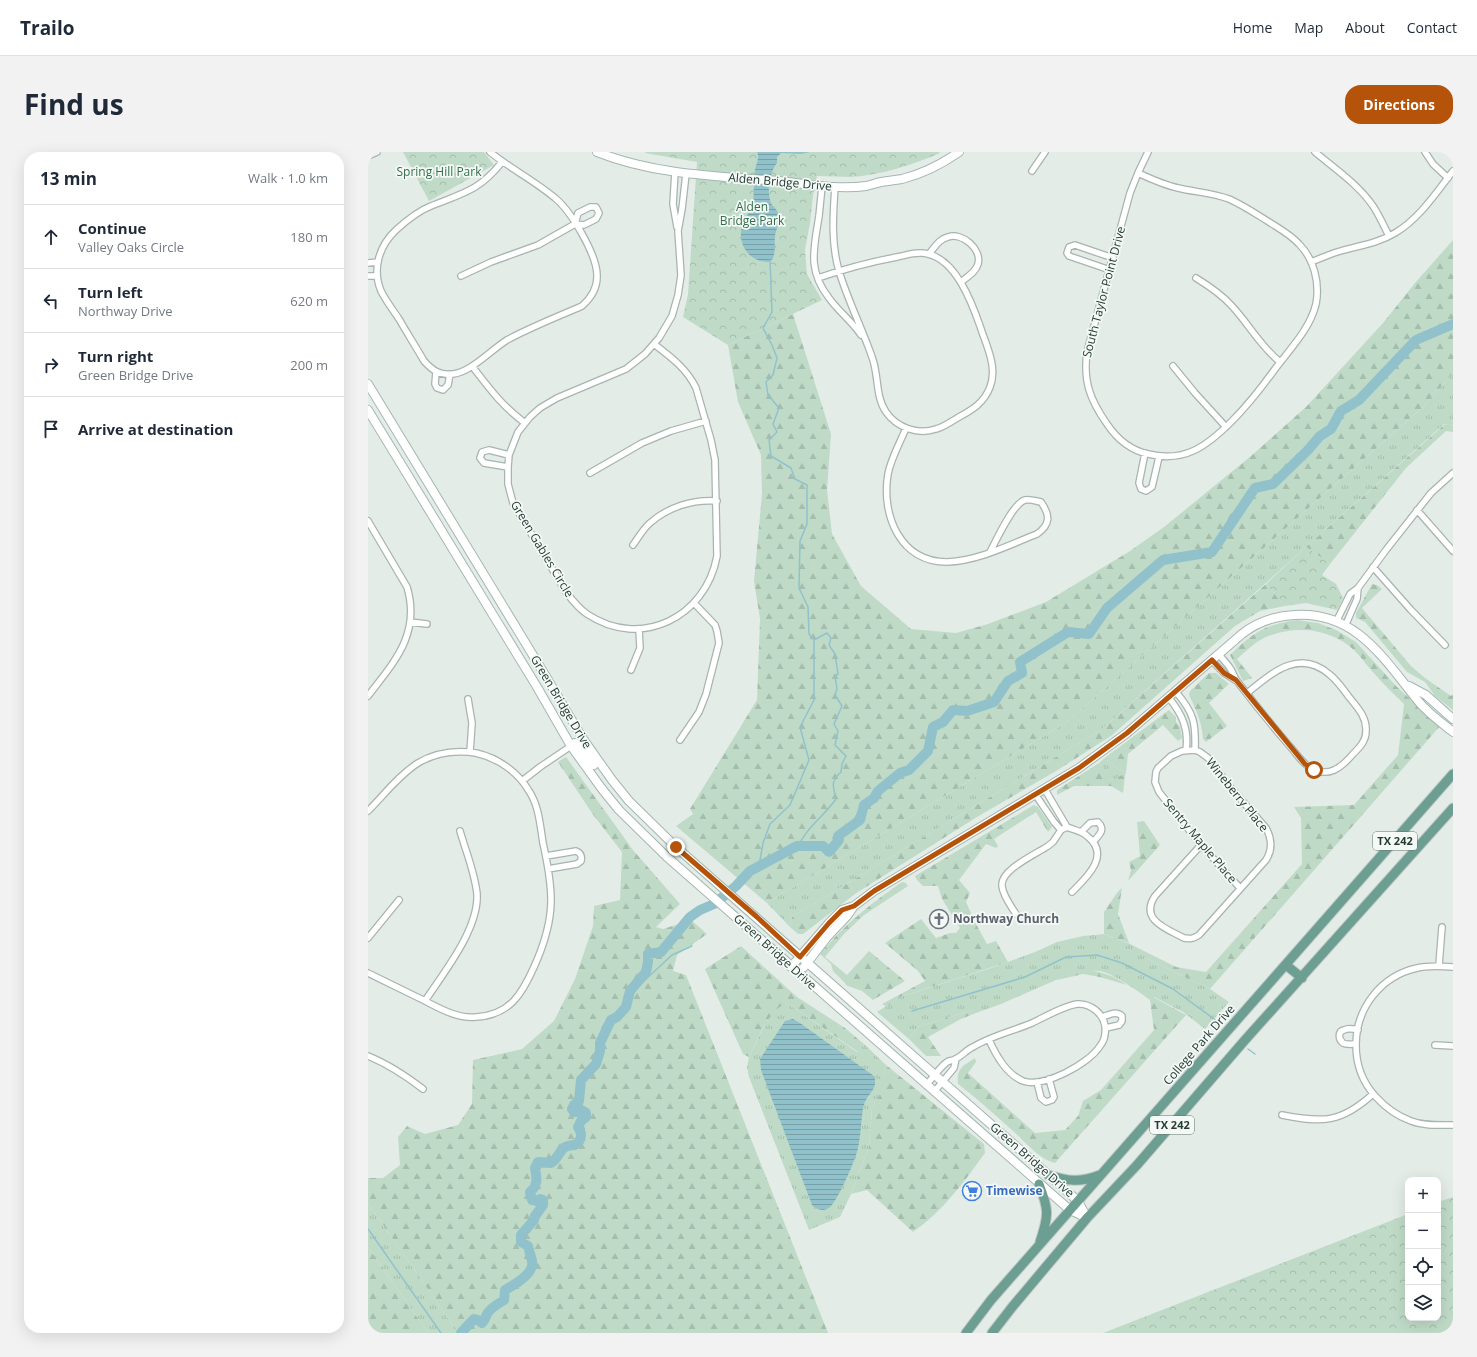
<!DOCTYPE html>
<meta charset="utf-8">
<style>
:root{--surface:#fff;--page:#f2f2f3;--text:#1f2937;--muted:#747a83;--line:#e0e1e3;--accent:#b45309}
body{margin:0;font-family:"Open Sans",sans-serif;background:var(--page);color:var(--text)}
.controls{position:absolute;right:12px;bottom:12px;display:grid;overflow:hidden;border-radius:8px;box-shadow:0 4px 16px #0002}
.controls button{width:36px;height:36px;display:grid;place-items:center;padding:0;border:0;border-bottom:1px solid var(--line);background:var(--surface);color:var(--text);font:20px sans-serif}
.stop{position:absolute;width:12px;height:12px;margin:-9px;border:3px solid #b45309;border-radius:50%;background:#fff}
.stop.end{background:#b45309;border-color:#fff;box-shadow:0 1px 4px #0008}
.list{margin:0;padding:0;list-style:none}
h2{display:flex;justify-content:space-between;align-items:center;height:52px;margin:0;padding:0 16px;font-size:17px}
h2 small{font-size:13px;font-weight:400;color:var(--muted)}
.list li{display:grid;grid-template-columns:26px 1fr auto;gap:12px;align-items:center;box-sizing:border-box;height:64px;padding:0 16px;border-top:1px solid var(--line)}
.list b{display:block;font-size:15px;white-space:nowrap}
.list p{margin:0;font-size:13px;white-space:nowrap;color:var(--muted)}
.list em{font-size:13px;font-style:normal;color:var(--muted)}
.icon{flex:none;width:22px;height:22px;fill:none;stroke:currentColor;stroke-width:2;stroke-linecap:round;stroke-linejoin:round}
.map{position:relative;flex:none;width:1085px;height:1181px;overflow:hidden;border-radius:16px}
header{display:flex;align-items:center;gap:24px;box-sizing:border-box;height:56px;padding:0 20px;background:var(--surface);border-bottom:1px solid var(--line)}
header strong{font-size:19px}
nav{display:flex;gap:22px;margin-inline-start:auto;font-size:14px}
.intro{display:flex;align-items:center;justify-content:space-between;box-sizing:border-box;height:96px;padding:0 24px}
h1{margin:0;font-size:28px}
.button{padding:10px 18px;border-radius:16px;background:var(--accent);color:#fff;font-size:14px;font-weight:700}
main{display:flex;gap:24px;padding:0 24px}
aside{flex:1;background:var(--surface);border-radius:16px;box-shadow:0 4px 16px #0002}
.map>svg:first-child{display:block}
.grass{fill:url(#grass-tufts)}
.forest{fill:url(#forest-firs)}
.park{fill:url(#park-crowns)}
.water{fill:url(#water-rules)}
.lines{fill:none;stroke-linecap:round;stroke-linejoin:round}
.stream{stroke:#91c2cc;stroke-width:1.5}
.river{stroke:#91c2cc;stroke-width:10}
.street-casing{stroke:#a7b4af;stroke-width:8}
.secondary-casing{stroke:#a3b7b0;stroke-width:10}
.primary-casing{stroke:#c2c8c7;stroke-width:11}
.street{stroke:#fff;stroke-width:5.5}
.secondary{stroke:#fff;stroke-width:8}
.primary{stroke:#6c9e92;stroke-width:9}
.route{stroke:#b45309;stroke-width:5}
.labels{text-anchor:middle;stroke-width:3.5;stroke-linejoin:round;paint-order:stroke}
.shield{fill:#f4f9f6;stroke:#637570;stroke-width:1}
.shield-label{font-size:11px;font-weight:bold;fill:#253c36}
.park-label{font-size:12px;fill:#326f4b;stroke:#f4f9f6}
.street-label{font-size:12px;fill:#253c36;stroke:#f4f9f6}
.worship-label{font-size:12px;font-weight:bold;fill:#5b616d;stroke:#f4f9f6;text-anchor:start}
.shop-label{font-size:12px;font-weight:bold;fill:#366cbe;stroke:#f4f9f6;text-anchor:start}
</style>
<header>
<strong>Trailo</strong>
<nav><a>Home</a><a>Map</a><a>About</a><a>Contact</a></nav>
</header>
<div class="intro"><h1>Find us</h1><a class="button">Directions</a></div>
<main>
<aside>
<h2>13 min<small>Walk · 1.0 km</small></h2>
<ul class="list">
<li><svg class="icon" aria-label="ahead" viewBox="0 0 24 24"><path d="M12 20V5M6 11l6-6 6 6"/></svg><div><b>Continue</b><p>Valley Oaks Circle</p></div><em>180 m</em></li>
<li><svg class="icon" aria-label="left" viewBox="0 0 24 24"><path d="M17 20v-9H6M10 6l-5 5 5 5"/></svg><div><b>Turn left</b><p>Northway Drive</p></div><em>620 m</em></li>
<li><svg class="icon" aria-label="right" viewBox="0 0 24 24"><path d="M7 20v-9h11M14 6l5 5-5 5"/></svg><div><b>Turn right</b><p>Green Bridge Drive</p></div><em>200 m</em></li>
<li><svg class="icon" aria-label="arrive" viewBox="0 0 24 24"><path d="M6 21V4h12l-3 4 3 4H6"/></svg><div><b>Arrive at destination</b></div></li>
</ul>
</aside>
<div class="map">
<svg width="1085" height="1181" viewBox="0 0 1085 1181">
<defs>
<pattern id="grass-tufts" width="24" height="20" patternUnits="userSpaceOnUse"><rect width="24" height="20" fill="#bfdbc7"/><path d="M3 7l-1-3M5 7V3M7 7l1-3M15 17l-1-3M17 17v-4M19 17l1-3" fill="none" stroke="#a4bdac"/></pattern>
<pattern id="forest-firs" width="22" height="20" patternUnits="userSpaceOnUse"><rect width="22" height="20" fill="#bfdbc7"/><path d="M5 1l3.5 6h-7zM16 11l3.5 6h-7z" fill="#a4bdac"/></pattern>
<pattern id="park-crowns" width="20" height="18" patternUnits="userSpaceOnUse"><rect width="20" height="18" fill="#bfdbc7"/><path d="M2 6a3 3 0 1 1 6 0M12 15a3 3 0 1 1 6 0" fill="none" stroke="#a4bdac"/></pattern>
<pattern id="water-rules" width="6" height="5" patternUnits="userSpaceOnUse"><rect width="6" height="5" fill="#91c2cc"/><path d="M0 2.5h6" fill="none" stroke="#769fa6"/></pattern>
</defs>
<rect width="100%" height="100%" fill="#e4ece8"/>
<!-- grass -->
<path class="grass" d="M1085,221V274L1076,272L734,577L424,765L422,775L399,751L699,570L1056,254Z
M739,604V608L750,617L758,620L757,623H754L745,629L731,611Z
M736,782L760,791L778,800V806L842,837L861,850L837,877L815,860L786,845L782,848C770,839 746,822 732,819C722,818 710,820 700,820L698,826L688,828L633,852L608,861L604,858L550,875L541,887L509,860L532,845L626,815L667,800L689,790L715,784Z
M419,851L489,900L496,892L518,913L515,923L521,929L504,955L501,995L483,1042L472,1065L441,1078L381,925L379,915L381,905L400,867L411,854Z
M0,1051L84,1172L93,1181H60L0,1095Z"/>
<!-- forest -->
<path class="forest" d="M1085,88V221L1056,254L699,570L399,751L308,674L325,662L322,657L389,548L392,467L386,429L394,342L393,303L370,250L360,193L425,162L463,282L459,338L464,382L493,434L543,477L588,481L620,472L678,450L762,399L796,375L883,304L938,255L1015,171L1047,131Z
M1077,272L1085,274V280L1078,279L1038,316L962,412L938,395Z
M898,432L917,454L892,459L867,474L743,584L688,619L609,665L509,728L487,742L435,782H430L422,775L424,765L734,577Z
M1004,432L1009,433L1014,437L994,456L1043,514L1057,526L1083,544L1085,542V558L1067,544L1057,530L1039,520L997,470L988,466V461Z
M929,468L950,471L968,478L988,490L1028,534L1072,574L842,837L778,806V800L808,815L838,820L934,712L933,666L926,655L986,653L1030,603L1036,552C1025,541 1014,531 1004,519C998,513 994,506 988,500C964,476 926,472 896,486C886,491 878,499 869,507L884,526L875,529L862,503C886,480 896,473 929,468Z
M841,521H848L861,532L841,551L859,574L838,590L835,587C834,570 828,558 821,543L822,539Z
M801,558L808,565V570L812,575L814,586L810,589L795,573L760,602L758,620L750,617L739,608V604Z
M198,605L265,698L312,752L288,775L295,777L323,768L339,782L309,803L305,819L318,823L460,1181H93L84,1172L0,1051V1026H15L32,1013L30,985L39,974L57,982L90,973L104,952L105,908L154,897L186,869L207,827L225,774L226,754L252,748L254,700L226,664L190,610Z
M731,611L745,628L754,623H757L755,641L743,634H706L689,643V638Z
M666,653L670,655L684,675L680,680L668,660L626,687L630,694L628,696L618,692L591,728L602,741L598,750L608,772L619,792L628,789L640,810L532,845L519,855L514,852L557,829L550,819L517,791L553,767L568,786L582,781H588L592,776L574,747L570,734H555L549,728L547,724Z
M776,669L792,693L760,729L763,718L761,710L772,704L769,670Z
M534,730L538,731L540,734L496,763L476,782L457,805L479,823L501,799L537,829L505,848L494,839L480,834L465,819L463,812L452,802C477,772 501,753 534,730Z
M754,736L750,762L761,791L736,782V760C741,754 748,740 754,736Z
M373,794L429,845L477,876L496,892L490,900L419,851C400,858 390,888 381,905L375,902L337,817Z
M714,817C731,819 745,823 759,833L732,825L715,822L698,826L700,820Z
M785,845L818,863L687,1011C672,1008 656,989 645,979C627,963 610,947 590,932C588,916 595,914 607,906L608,910L600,921L667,981L697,978L710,964L715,949L733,938L786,878L782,848Z
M604,858L608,861L593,867L560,885L573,904H558L541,887L550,875Z
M518,913L616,992L617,1001C596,1030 575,1059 545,1080L499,1038L483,1042L501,995L504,955L520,929L515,923Z
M0,1095L60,1181H0Z"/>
<!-- park -->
<path class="park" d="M35,0H116L126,13L61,49Z
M278,0H571L572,1C544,13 514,23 483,25C472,25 460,24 449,24L445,44L442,71L437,98L439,122L454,148L360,193L315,165L320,142L329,10L277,1Z
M938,395L962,412L954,423L968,432L975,446L969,458L938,451L917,454L898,432Z
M1085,1045V1181H735L1040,1062V1166H1070V1050Z"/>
<!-- water -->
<path class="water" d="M389,0H442L433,2L413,1L409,5V11C401,21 398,41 404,53C407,56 410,59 411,63C412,70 408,78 407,84C406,91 408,99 405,106C404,108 403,109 400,110C381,110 369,92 374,74C376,67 381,61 384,55C387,43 385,30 387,18C388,11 392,7 389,0Z
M425,867L432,871L506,924C511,939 498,941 495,956C493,969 493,983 490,996C488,1007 469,1051 461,1056C454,1060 449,1057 444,1053L393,918L392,907L417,869Z"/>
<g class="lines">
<!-- stream -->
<path class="stream" d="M402,108L404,160L395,176L404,193L409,206L405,223L398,230L400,243L411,256L405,272L409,280L401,288L403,304L423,316L427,327L439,333V372L432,389L431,436L440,455L441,482L446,488L459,481L463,486L461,493L467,502L470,522L467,525L469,537L467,543L474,554L466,572L470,579L467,593L478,604L474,612L473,620C462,630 465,634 468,647C461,657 453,664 444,674C438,680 435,687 429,694
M391,714L395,691L402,672L422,653L441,608L432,575L446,548V488
M261,843L304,803L324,794
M544,859L657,825L698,805L729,803L754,811L805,837L853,872
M880,897L887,902
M0,1077L73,1181"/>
<!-- river -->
<path class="river" d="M93,1181L106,1167L110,1168L114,1171C118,1167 117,1166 119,1162C122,1156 130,1152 136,1148L137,1138C146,1133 167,1121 164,1109C163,1104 161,1099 160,1094L153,1090V1083L166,1068L167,1064L175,1053V1048L172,1047L168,1049L164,1048L162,1040C170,1034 169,1026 167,1016L170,1010L183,1011C194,1004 190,993 207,993C214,988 215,983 210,975L213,969L218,965V961L215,959L206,960L204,957L206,953L211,949L213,928L228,912L232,899V891L243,868L249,865L258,855L262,839L278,820L280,810V802L293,800L322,765L332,758L346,752L356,744L368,734L382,719L429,694H455L461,700L471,688L470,684L492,668L496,653L506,646L510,639L532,621L541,618L560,599L565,575L575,570L585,558L599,559L626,550L640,529L654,521L652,510L700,480L721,482L739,456L795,408L844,400L887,336L905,332L939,299L952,284L963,277L973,259L991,248L1048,188L1085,172"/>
<defs>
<path id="street" d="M122,0C143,17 167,29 187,46C203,59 230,104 229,125C229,137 223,146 214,154C189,165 163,175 139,188C123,198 103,220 85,222C72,224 64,218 56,209C48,195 39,181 31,167C25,158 18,149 13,139C4,117 11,94 28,78C39,68 50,59 63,54C95,41 111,39 134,10
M947,0C967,17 990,32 1005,54C1011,63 1016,74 1021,84
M1057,0L1065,12L1080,26
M0,4L9,0
M664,19L677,0
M307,20L305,52L309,75
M770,21C783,27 796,33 810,36C827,40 845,41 861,47C875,53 888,62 901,70C912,77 923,83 931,92C946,107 952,131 948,152C942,177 922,197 907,217C894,235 880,253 864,269C839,294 817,311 780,302C762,298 749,287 739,272C722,248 715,229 719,200L762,41L770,21L780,0
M454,34C453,44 452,54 451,64C446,96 439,118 461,146C470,159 484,169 493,183
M222,55H228L231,61L228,67L216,73L207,72L210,61Z
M561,102C567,95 571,87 580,85C594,80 614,97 610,112C608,120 599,125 593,130
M943,110C951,107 960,103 969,100C988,94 1009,92 1027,81C1051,67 1068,41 1085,19
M0,111L10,110
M742,118L701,104L699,101L701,95L707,93L745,106
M0,124H9
M93,124L123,110L170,93L207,72
M450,126C476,117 502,110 529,105C539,103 550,99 560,102C588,108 604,151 612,174C618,193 630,215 622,235C616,251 604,258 591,265C584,269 576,275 568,277C550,283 529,276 518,260C507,244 511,223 504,205C494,176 480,149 471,119C463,92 465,63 467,34
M828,126C841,134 853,142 863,153C881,172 892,194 912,210
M286,192C303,205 319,217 328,236L343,288L347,308L349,404C338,465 273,498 219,462C210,456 204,448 198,440L145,351L140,332V315L141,303L150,280L162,265L172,256L189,246L258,217L277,202L291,186L304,164L310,143L313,123L310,79L314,57L318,22
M104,214C121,236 134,254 157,271
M805,214L827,241L858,275
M68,220L67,232L69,236L75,238L80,233L82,222
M538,276C532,291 523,306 520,322C513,363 532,410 579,410C610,409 641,393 669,382C683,372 682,363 673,350C668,349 662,347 657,348C645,351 628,389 622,400
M777,301L771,331L773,337L778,339L784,335L791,305
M140,315L116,311L112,306L114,300L121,298L141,303
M222,321L274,291L303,279L338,269
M1049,358L1085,399
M0,369L39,435C53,482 26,510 0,544
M265,393C270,386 275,377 282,371C300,355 325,347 349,349
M1005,415L1043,458L1077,493
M969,468L982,442L990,436L1018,398L1063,341L1085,321
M42,470L59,472
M978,472L989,447L990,436
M851,502C854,507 859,511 862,516C865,520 866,525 869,529C885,550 902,571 919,591C926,598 932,609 941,615C960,627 973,616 985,602C992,595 998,589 998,579C999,565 989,555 981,545C975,537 969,528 961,522C930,496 903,522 879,541
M844,509L856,521L867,528
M263,518L272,496L271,477
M808,540C826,561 828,571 827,598
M801,546C814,562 821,577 818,598
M100,547L104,571L102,600
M312,588L331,560L338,542L351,491L349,479L347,473L326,451
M154,629L172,615L203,594
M676,636L699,675
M667,642L686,670L693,678
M0,659C16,643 31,623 50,611C67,601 88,598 108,601C130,606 150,620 161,639C171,654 172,673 175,691C179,709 183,729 183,748C183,772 176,793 166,815C154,842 142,863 108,865C87,867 68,854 49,845C33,837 16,829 0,821
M693,678L699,675C706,678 714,679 719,684C744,703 718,726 704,740
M713,680L722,671L730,670C738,678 731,683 725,690
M833,693L787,744C771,768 799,777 816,786C822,787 825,787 831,783L898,708C905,697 904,687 898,676L862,635L840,606L832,600L827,598L814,599L803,604L790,616L788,620L787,630L791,640L833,693L872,736
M178,704L208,699C213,701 214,704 213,709L209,712L180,717
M648,762C643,754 635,744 634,734C632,718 668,702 680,694L685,690L693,678
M0,786L31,748
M1071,813L1074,775
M1085,815C1073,814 1061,813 1049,816C1013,824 988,856 988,893C988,914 994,930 1008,945C1018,956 1029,964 1043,969C1056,974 1071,973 1085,973
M57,849C76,820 111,777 109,742C107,721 98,700 92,679
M734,865C741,863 748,858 754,864V869L751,873L738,876
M988,892C984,892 978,893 975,891C970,887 970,879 976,878C980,876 986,877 990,878
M1067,893L1085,894
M0,904C20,912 38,924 55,937
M669,930L673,946L678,950L684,948L686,945L681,927
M558,933C565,926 571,916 579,910C582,908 585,909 587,907C593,905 598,898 605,895C623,884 645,879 664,871C677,865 695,854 709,852C722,851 735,861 737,874C738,882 737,888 732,894C721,912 676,936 655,929C638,922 628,903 621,888
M566,940L586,916L588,907
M914,963C955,971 973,971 1005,942"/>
<path id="secondary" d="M229,0C287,23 349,24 411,29C439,32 470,38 498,34C503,33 508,31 513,30C520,29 527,28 534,27C554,22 574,12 591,0
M0,232L180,528L215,587L244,628L261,649L308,695L710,1049L719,1066
M0,258L169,535L203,594L234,637L251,658L299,705L702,1058L719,1066
M1041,534L1058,543L1085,567
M203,594L207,591L211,592L226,613
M423,815L461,771L474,758L486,754L506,739L711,616L759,581L874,482C889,470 908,464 927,463C989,459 1017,509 1051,550C1060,561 1074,571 1085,580
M436,815L459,785L479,764L486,754"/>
<path id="primary" d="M918,813L934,826
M680,1023C701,1029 711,1031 732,1023
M671,1032C681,1058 681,1063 672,1090
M598,1181L623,1148L1085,622
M624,1181L645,1154L719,1066L769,1013L877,888L1085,656"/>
</defs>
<!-- street casing -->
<use href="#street" class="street-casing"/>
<!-- secondary casing -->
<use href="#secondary" class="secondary-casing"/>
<!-- primary casing -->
<use href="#primary" class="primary-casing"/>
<!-- street -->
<use href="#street" class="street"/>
<!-- secondary -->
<use href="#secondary" class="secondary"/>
<!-- primary -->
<use href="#primary" class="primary"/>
</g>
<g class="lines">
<!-- route -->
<path class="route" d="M308,695L389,765L432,805L461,771L474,758L486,754L506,739L711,616L759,581L844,508L856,521L868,528L937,612L946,618"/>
</g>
<!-- icons -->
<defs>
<symbol id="church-ring" viewBox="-11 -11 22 22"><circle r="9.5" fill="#f4f9f6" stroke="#6b7280" stroke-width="1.5"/><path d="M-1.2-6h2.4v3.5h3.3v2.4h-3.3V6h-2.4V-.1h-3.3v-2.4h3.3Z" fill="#6b7280"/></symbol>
<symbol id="supermarket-ring" viewBox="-11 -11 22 22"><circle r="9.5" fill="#f4f9f6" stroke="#3f7fe0" stroke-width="1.5"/><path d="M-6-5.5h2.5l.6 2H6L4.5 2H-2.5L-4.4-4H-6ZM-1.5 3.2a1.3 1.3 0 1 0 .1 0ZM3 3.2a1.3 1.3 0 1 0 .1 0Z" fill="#3f7fe0"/></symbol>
</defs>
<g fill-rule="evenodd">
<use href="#church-ring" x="560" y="756" width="22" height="22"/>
<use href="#supermarket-ring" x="593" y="1028" width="22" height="22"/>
</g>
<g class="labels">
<!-- shield labels -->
<g class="shield">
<rect x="1005" y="680" width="44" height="18" rx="3"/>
<rect x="782" y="964" width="44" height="18" rx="3"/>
</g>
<g class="shield-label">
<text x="1027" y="693">TX 242</text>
<text x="804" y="977">TX 242</text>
</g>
<!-- park labels -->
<g class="park-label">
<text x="71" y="24">Spring Hill Park</text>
<text x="384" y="59">Alden<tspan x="384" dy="14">Bridge Park</tspan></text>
</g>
<!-- street labels -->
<g class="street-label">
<text transform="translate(412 30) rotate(5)" y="4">Alden Bridge Drive</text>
<text transform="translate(736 140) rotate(-75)" y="4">South Taylor Point Drive</text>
<text transform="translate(174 397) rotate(59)" y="4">Green Gables Circle</text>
<text transform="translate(193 550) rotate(59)" y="4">Green Bridge Drive</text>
<text transform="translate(869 643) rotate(51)" y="4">Wineberry Place</text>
<text transform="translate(832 689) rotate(50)" y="4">Sentry Maple Place</text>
<text transform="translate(407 800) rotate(42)" y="4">Green Bridge Drive</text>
<text transform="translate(831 893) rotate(-49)" y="4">College Park Drive</text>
<text transform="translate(664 1008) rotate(41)" y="4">Green Bridge Drive</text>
</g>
<!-- worship labels -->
<g class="worship-label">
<text x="585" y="771">Northway Church</text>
</g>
<!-- shop labels -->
<g class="shop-label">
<text x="618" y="1043">Timewise</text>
</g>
</g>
</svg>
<div class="controls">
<button>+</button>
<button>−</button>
<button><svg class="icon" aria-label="locate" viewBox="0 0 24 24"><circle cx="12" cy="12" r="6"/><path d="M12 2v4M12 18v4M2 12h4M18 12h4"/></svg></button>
<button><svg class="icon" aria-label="layers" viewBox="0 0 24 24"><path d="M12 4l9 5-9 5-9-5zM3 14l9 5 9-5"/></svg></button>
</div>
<div class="stop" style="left:946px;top:618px"></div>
<div class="stop end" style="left:308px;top:695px"></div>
</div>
</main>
